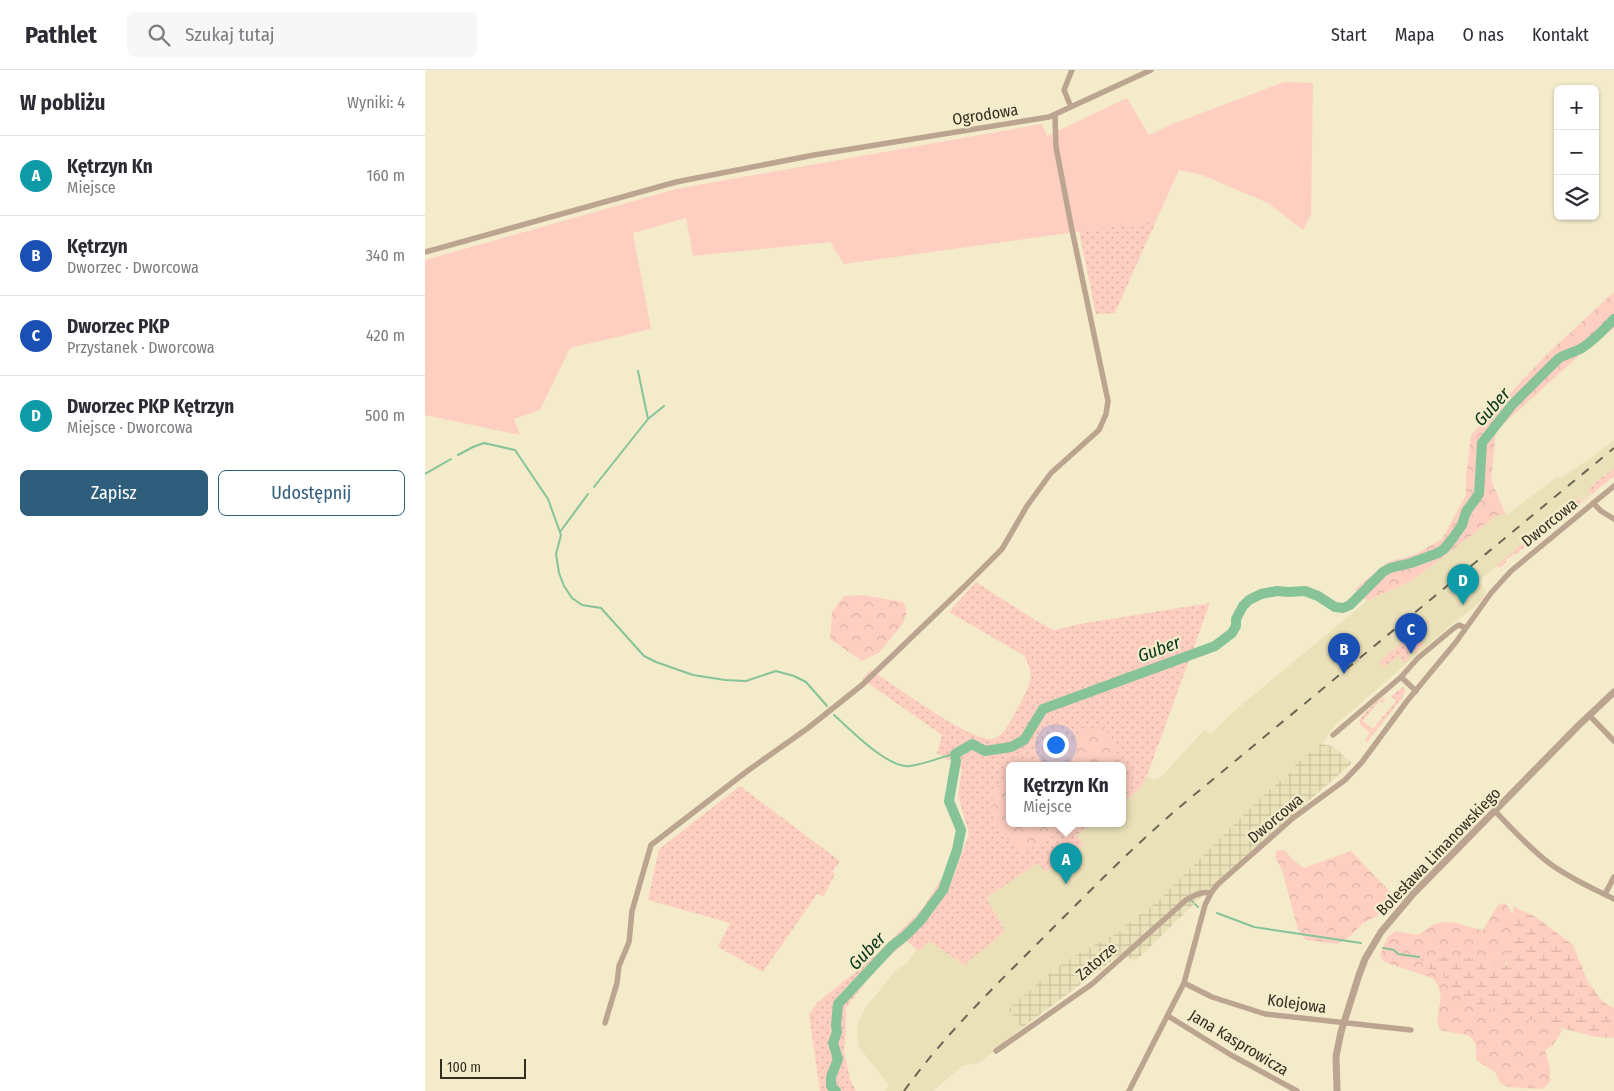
<!DOCTYPE html>
<html lang="pl">
<meta charset="utf-8">
<style>
:root{--surface:#fff;--page:#f7f7f7;--text:#2b2b33;--muted:#7c7c81;--line:#e1e1e2;--accent:#2f5d7c}
body{margin:0;font-family:"Fira Sans Condensed",sans-serif;background:var(--page);color:var(--text)}
.controls{position:absolute;right:15px;top:15px;display:grid;overflow:hidden;border-radius:8px;box-shadow:0 1px 4px #0004}
.controls button{width:45px;height:45px;display:grid;place-items:center;padding:0;border:0;border-bottom:1px solid var(--line);background:var(--surface);color:var(--text);font:25px sans-serif}
.scale{position:absolute;left:15px;bottom:12px;width:86px;box-sizing:border-box;padding-left:5px;border:2px solid #322f22;border-top:0;font-size:14px;line-height:18px;white-space:nowrap;color:#322f22;-webkit-text-stroke:4px #f3ebca;paint-order:stroke}
.you{position:absolute;left:630px;top:674px;width:18px;height:18px;margin:-12px;border:4px solid #fff;border-radius:50%;background:#1a73e8;box-shadow:0 0 0 8px #1a73e833}
.badge{display:grid;place-items:center;width:32px;height:32px;border-radius:50%;background:var(--accent);color:#fff;font-size:16px;font-weight:700}
.pin{position:absolute;translate:-50% -41px;filter:drop-shadow(0 1px 2px #0008)}
.pin::after{content:'';position:absolute;top:26px;width:18px;height:15px;background:inherit;clip-path:polygon(0 0,100% 0,50% 100%)}
.popup{position:absolute;left:581px;top:692px;width:120px;height:65px;box-sizing:border-box;display:grid;place-content:center;border-radius:8px;background:var(--surface);filter:drop-shadow(0 1px 4px #0005);font-size:16px;white-space:nowrap;color:var(--muted)}
.popup b{font-size:19px;color:var(--text)}
.popup::after{content:'';position:absolute;left:50%;top:100%;margin-left:-10px;border:10px solid transparent;border-top-color:var(--surface)}
.list{margin:0;padding:0;list-style:none}
h2{display:flex;justify-content:space-between;align-items:center;height:65px;margin:0;padding:0 20px;font-size:21px}
h2 small{font-size:16px;font-weight:400;color:var(--muted)}
.list li{display:grid;grid-template-columns:32px 1fr auto;gap:15px;align-items:center;box-sizing:border-box;height:80px;padding:0 20px;border-top:1px solid var(--line)}
.list b{display:block;font-size:19px;white-space:nowrap}
.list p{margin:0;font-size:16px;white-space:nowrap;color:var(--muted)}
.list em{font-size:16px;font-style:normal;color:var(--muted)}
.actions{display:flex;gap:10px;padding:15px 20px}
.actions a{flex:1;padding:11px 0;border:1px solid var(--accent);border-radius:8px;text-align:center;font-size:18px;color:var(--accent)}
.actions .main{background:var(--accent);color:#fff}
.icon{flex:none;width:28px;height:28px;fill:none;stroke:currentColor;stroke-width:2;stroke-linecap:round;stroke-linejoin:round}
.map{position:relative;flex:none;width:1189px;height:1021px;overflow:hidden}
header{display:flex;align-items:center;gap:30px;box-sizing:border-box;height:70px;padding:0 25px;background:var(--surface);border-bottom:1px solid var(--line)}
header strong{font-size:24px}
nav{display:flex;gap:28px;margin-inline-start:auto;font-size:18px}
.search{width:350px;height:45px;background:var(--page);display:flex;align-items:center;gap:12px;box-sizing:border-box;padding:0 18px;border-radius:8px;color:var(--muted);font-size:19px}
main{display:flex}
aside{flex:1;background:var(--surface)}
.map>svg:first-child{display:block}
.built{fill:#ebe1b9}
.industrial{fill:url(#industrial-grid)}
.grass{fill:url(#grass-dots)}
.forest{fill:url(#forest-crowns)}
.wetland{fill:url(#wetland-marsh)}
.green{fill:#fecfc1}
.lines{fill:none;stroke-linecap:round;stroke-linejoin:round}
.stream{stroke:#87c398;stroke-width:2}
.river{stroke:#87c398;stroke-width:10}
.minor{stroke:#bba590;stroke-width:5.5}
.tertiary{stroke:#bba590;stroke-width:7}
.rail{stroke:#6c6754;stroke-width:2;stroke-dasharray:9 9;stroke-linecap:butt}
.labels{text-anchor:middle;stroke-width:4.5;stroke-linejoin:round;paint-order:stroke}
.street-label{font-size:16px;fill:#322f22;stroke:#f3ebca}
.water-label{font-size:18px;font-style:italic;fill:#033418;stroke:#f3ebca}
</style>
<header>
<strong>Pathlet</strong>
<div class="search"><svg class="icon" aria-label="search" viewBox="0 0 24 24"><circle cx="10" cy="10" r="6"/><path d="M15 15l6 6"/></svg>Szukaj tutaj</div>
<nav><a>Start</a><a>Mapa</a><a>O nas</a><a>Kontakt</a></nav>
</header>
<main>
<aside>
<h2>W pobliżu<small>Wyniki: 4</small></h2>
<ul class="list">
<li><span class="badge" style="background:#0f9aa8">A</span><div><b>Kętrzyn Kn</b><p>Miejsce</p></div><em>160 m</em></li>
<li><span class="badge" style="background:#1a4fb4">B</span><div><b>Kętrzyn</b><p>Dworzec · Dworcowa</p></div><em>340 m</em></li>
<li><span class="badge" style="background:#1a4fb4">C</span><div><b>Dworzec PKP</b><p>Przystanek · Dworcowa</p></div><em>420 m</em></li>
<li><span class="badge" style="background:#0f9aa8">D</span><div><b>Dworzec PKP Kętrzyn</b><p>Miejsce · Dworcowa</p></div><em>500 m</em></li>
</ul>
<div class="actions"><a class="main">Zapisz</a><a>Udostępnij</a></div>
</aside>
<div class="map">
<svg width="1189" height="1021" viewBox="0 0 1189 1021">
<defs>
<pattern id="industrial-grid" width="8" height="8" patternUnits="userSpaceOnUse" patternTransform="scale(1.25)"><rect width="8" height="8" fill="#ebe1b9"/><path d="M0 4h8M4 0v8" fill="none" stroke="#cac19f"/></pattern>
<pattern id="grass-dots" width="8" height="8" patternUnits="userSpaceOnUse" patternTransform="scale(1.25)"><rect width="8" height="8" fill="#fecfc1"/><path d="M2 2h.1M6 6h.1" fill="none" stroke="#dab2a6" stroke-width="1.8" stroke-linecap="round"/></pattern>
<pattern id="forest-crowns" width="20" height="18" patternUnits="userSpaceOnUse" patternTransform="scale(1.25)"><rect width="20" height="18" fill="#fecfc1"/><path d="M2 6a3 3 0 1 1 6 0M12 15a3 3 0 1 1 6 0" fill="none" stroke="#dab2a6"/></pattern>
<pattern id="wetland-marsh" width="20" height="14" patternUnits="userSpaceOnUse" patternTransform="scale(1.25)"><rect width="20" height="14" fill="#fecfc1"/><path d="M1 5h8M5 5V1M11 12h8M15 12V8" fill="none" stroke="#dab2a6"/></pattern>
</defs>
<rect width="100%" height="100%" fill="#f3ebca"/>
<!-- built -->
<path class="built" d="M1189,370V398L1163,419L1166,423L1156,431L1153,428L1054,511L1061,521L1058,529L1047,539L1027,554L909,656L898,673L833,730L732,832L699,856L701,859L658,881L583,939L597,958L554,993L537,996L508,1021H460L464,1015L433,976L432,955L441,937L471,900L482,893L528,831L650,753H697V723L724,706L729,710L736,707L779,660L786,664L808,642L942,531L988,510L1062,453L1073,444L1081,445L1132,407L1135,408L1163,390Z"/>
<!-- industrial -->
<path class="industrial" d="M896,674L907,676L927,693L799,805L710,891L696,884L597,958L583,939L631,898L658,881L700,859L699,856L732,832L833,730L867,701L870,695Z"/>
<!-- grass -->
<path class="grass" d="M731,151L690,243L671,244L654,161Z
M1189,398V406L1134,451H1132L1128,454L1126,453L1121,457L1122,458L1110,469L1108,468L1103,472L1104,473L1090,485L1089,484L1081,490L1082,492L1074,498L1072,495L1153,428L1157,431L1166,423L1163,419Z
M551,512L610,550L629,560L655,554L785,533L723,703L715,719L697,732V695H585V753H668L651,765L659,774L620,802L613,793L561,828L580,861L539,895L504,871L493,881L482,871L449,901L421,938V961L419,981L425,1009L431,1021H395L384,944L392,933L452,884L498,838L515,810L526,813L544,764L533,726L537,698L512,683L517,665L437,609L446,600C466,613 549,674 568,669C580,666 589,644 595,634C605,615 611,604 598,585L524,542Z
M1009,546L992,564L994,568L987,574L989,577L995,572V570L999,575L990,583L987,581L983,584L985,587L980,592L974,588L977,586L975,585L959,597L954,592Z
M978,617L981,620L977,628L942,672L940,670L945,663L935,654L934,650C942,642 949,631 960,628V630L958,633L954,631L938,651L948,659L971,631L966,626Z
M315,716L415,791L407,802L410,804L399,826L392,824L338,902L293,877L305,853L223,830L234,779Z"/>
<!-- forest -->
<path class="forest" d="M1189,222V258L1168,273L1071,361L1066,410L1081,445H1073L988,510L942,531L930,519L963,492L989,485L1017,469L1041,425V408L1046,365L1121,285Z
M438,525L478,532L482,541L478,553L455,582L437,591L405,569L407,542L419,526Z
M678,652L705,713L697,718V695H606Z
M585,708V753H644L600,782L580,767L567,745L568,718Z
M852,780H860L867,789L879,798L926,781L971,828L970,831L964,834L952,846L938,853L923,868L912,874L881,870L873,860L857,800L850,787Z
M1080,833L1088,844L1091,866L1087,885L1076,899L1129,947L1137,961L1128,975L1120,980L1125,999V1012L1118,1019L1083,1017L1076,1014L1070,1002L1051,990V975L1045,966L1015,960C1006,941 1026,926 1007,908L959,892L955,885L962,868L970,861L993,865C999,861 1007,854 1014,853C1029,849 1044,859 1058,860L1073,835Z"/>
<!-- wetland -->
<path class="wetland" d="M1089,837L1111,847L1148,875L1162,910L1178,932L1189,938V968L1171,967L1059,938L1024,918L1017,902L1001,898L994,887H1043L1082,895Z"/>
<!-- green -->
<path class="green" d="M859,12L888,13L886,145L878,160L843,133L777,105L754,100L731,151L419,194L405,172L268,186L261,148L208,163L226,259L145,278L115,340L89,349L95,365L0,345V190L251,119L617,54L622,66L702,28L724,65L750,53Z"/>
<g class="lines">
<!-- stream -->
<path class="stream" d="M213,301L223,349
M33,385L48,377L59,373L90,380L123,429L136,465L131,484L134,503L139,516L147,528L157,535L176,538L219,586L231,592L268,605L300,610L321,611L351,601L369,606L381,612L402,636
M0,404L26,389
M169,417L223,349L239,336
M135,462L163,424
M409,645C425,659 463,699 485,696C500,694 515,687 530,684
M767,831L768,832
M770,834L773,837
M792,843L829,857L936,873
M958,878L969,880L973,884L994,887"/>
<!-- river -->
<path class="river" d="M411,1021L406,1016V1007L413,989L408,973L412,962L411,955L413,934L467,876L480,866L495,851L518,820L532,780L536,760L524,731L531,691L530,684L547,674L560,681L586,677L599,670L618,639L790,576L807,563L811,556V549L818,536L824,530L836,524L852,521L863,522L880,521L893,526L910,537L918,538L925,535L958,502L965,498L986,493L1013,483L1019,479L1028,468L1037,455L1041,442L1054,424L1057,373L1087,335L1133,289C1139,284 1148,283 1155,279C1168,272 1179,259 1189,249"/>
<!-- minor -->
<path class="minor" d="M646,37L639,20L647,0
M0,182L251,112L389,85L624,47L726,0
M1168,433L1176,441L1189,449
M976,607L991,621
M1164,645L1189,671
M908,665L976,607L993,588L1029,558L1034,555L1041,558
M1070,741C1087,759 1104,778 1124,793C1144,808 1167,818 1189,829
M1180,824L1189,807
M759,913L787,927L840,944L986,960
M743,946L806,985L872,1021
M180,953L192,913L194,896L204,872L207,841L226,775L321,702L383,658L437,615L542,514L577,479L602,436L626,403L674,360L681,344L683,331L646,155L631,77L630,45
M571,981L667,914L761,830C770,825 776,821 786,823
M704,1021L759,913L780,835L786,823L792,815L868,748L920,710L937,692L982,631L1031,572L1066,523L1086,501L1189,416"/>
<!-- tertiary -->
<path class="tertiary" d="M912,1021L911,986L916,962L934,905L940,889L956,862L988,824L1154,655L1189,622"/>
<!-- rail -->
<path class="rail" d="M479,1021C518,967 565,921 612,874C663,823 713,771 769,725L1189,378"/>
</g>
<g class="labels">
<!-- street labels -->
<g class="street-label">
<text transform="translate(560 44) rotate(-9)" y="6">Ogrodowa</text>
<text transform="translate(1124 452) rotate(-39)" y="6">Dworcowa</text>
<text transform="translate(850 748) rotate(-40)" y="6">Dworcowa</text>
<text transform="translate(1013 781) rotate(-46)" y="6">Bolesława Limanowskiego</text>
<text transform="translate(671 891) rotate(-41)" y="6">Zatorze</text>
<text transform="translate(872 933) rotate(8)" y="6">Kolejowa</text>
<text transform="translate(814 972) rotate(31)" y="6">Jana Kasprowicza</text>
</g>
<!-- water labels -->
<g class="water-label">
<text transform="translate(1067 337) rotate(-48)" y="6">Guber</text>
<text transform="translate(734 579) rotate(-20)" y="6">Guber</text>
<text transform="translate(442 881) rotate(-46)" y="6">Guber</text>
</g>
</g>
</svg>
<div class="controls">
<button>+</button>
<button>−</button>
<button><svg class="icon" aria-label="layers" viewBox="0 0 24 24"><path d="M12 4l9 5-9 5-9-5zM3 14l9 5 9-5"/></svg></button>
</div>
<div class="scale">100 m</div>
<div class="you"></div>
<div class="pin badge" style="left:641px;top:814px;background:#0f9aa8">A</div>
<div class="popup"><b>Kętrzyn Kn</b>Miejsce</div>
<div class="pin badge" style="left:919px;top:604px;background:#1a4fb4">B</div>
<div class="pin badge" style="left:986px;top:584px;background:#1a4fb4">C</div>
<div class="pin badge" style="left:1038px;top:535px;background:#0f9aa8">D</div>
</div>
</main>
